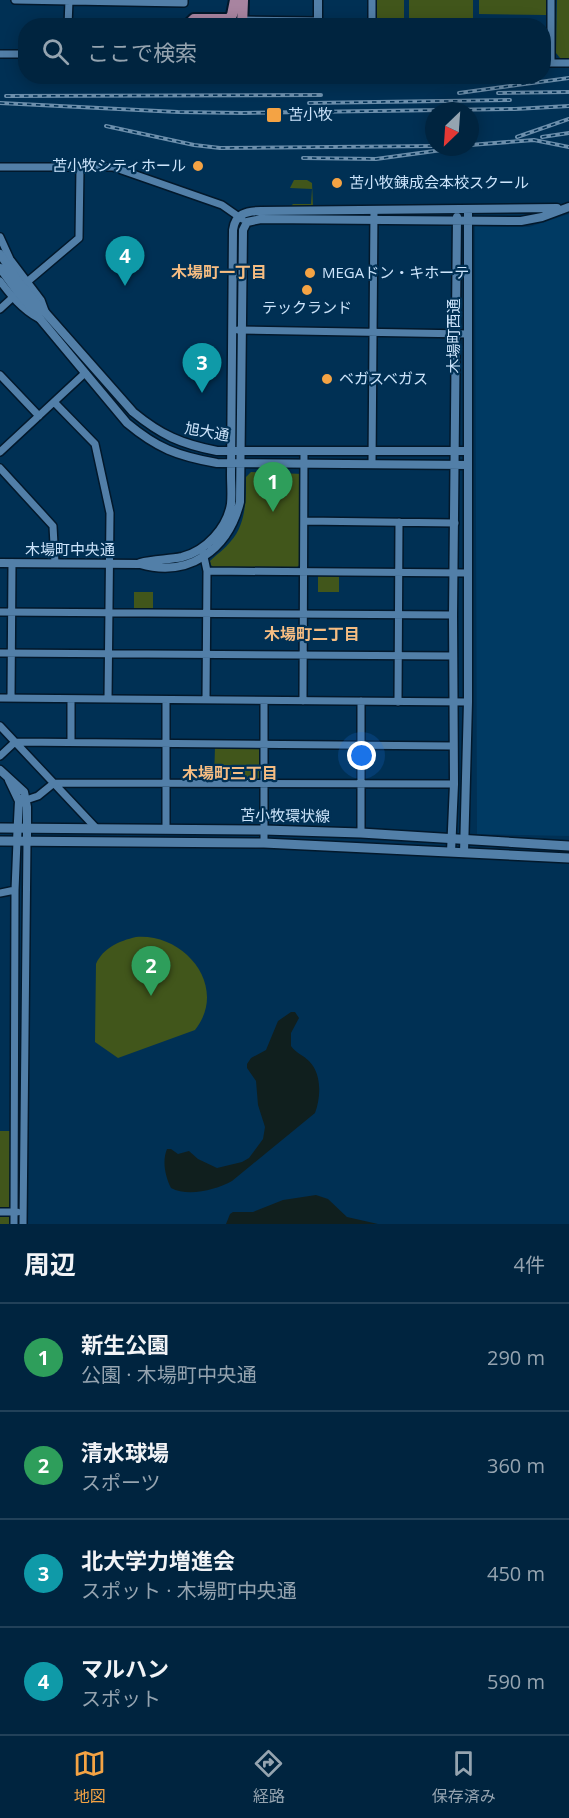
<!DOCTYPE html>
<html lang="ja">
<meta charset="utf-8">
<style>
:root{--surface:#00243f;--page:#0a2c46;--text:#f1f3f6;--muted:#95a4b0;--line:#224159;--accent:#f4a344}
body{margin:0;font-family:"Open Sans","Noto Sans JP",sans-serif;background:var(--page);color:var(--text)}
.compass{position:absolute;left:425px;top:102px;width:54px;height:54px;border-radius:50%;background:var(--surface);box-shadow:0 3px 15px #0003;rotate:205deg}
.you{position:absolute;left:362px;top:756px;width:21px;height:21px;margin:-15px;border:4px solid #fff;border-radius:50%;background:#1a73e8;box-shadow:0 0 0 9px #1a73e833}
.badge{display:grid;place-items:center;width:39px;height:39px;border-radius:50%;background:var(--accent);color:#fff;font-size:20px;font-weight:700}
.pin{position:absolute;translate:-50% -50px;filter:drop-shadow(0 2px 3px #0008)}
.pin::after{content:'';position:absolute;top:32px;width:21px;height:18px;background:inherit;clip-path:polygon(0 0,100% 0,50% 100%)}
.list{margin:0;padding:0;list-style:none}
h2{display:flex;justify-content:space-between;align-items:center;height:78px;margin:0;padding:0 24px;font-size:26px}
h2 small{font-size:20px;font-weight:400;color:var(--muted)}
.list li{display:grid;grid-template-columns:39px 1fr auto;gap:18px;align-items:center;box-sizing:border-box;height:108px;padding:0 24px;border-top:2px solid var(--line)}
.list b{display:block;font-size:22px;white-space:nowrap}
.list p{margin:0;font-size:20px;white-space:nowrap;color:var(--muted)}
.list em{font-size:20px;font-style:normal;color:var(--muted)}
.icon{flex:none;width:33px;height:33px;fill:none;stroke:currentColor;stroke-width:2;stroke-linecap:round;stroke-linejoin:round}
.map{position:relative;flex:none;width:569px;height:1224px;overflow:hidden}
.search{position:absolute;background:var(--surface);box-shadow:0 3px 15px #0003;left:18px;right:18px;top:18px;height:66px;display:flex;align-items:center;gap:15px;box-sizing:border-box;padding:0 21px;border-radius:24px;color:var(--muted);font-size:22px}
.sheet{height:510px;background:var(--surface)}
nav{display:flex;justify-content:space-around;align-items:center;box-sizing:border-box;height:84px;border-top:2px solid var(--line);background:var(--surface);font-size:16px;color:var(--muted)}
nav a{display:grid;justify-items:center;gap:3px}
nav .on{color:var(--accent)}
.map>svg:first-child{display:block}
.built{fill:#003a63}
.green{fill:#41561b}
.water{fill:#101f1e}
.lines{fill:none;stroke-linecap:round;stroke-linejoin:round}
.minor-casing{stroke:#02182b;stroke-width:10}
.tertiary-casing{stroke:#02182b;stroke-width:11}
.secondary-casing{stroke:#02182b;stroke-width:12}
.primary-casing{stroke:#02182b;stroke-width:14}
.minor{stroke:#527fa8;stroke-width:7}
.tertiary{stroke:#527fa8;stroke-width:8}
.secondary{stroke:#527fa8;stroke-width:9}
.primary{stroke:#a884a0;stroke-width:10}
.rail-casing{stroke:#6c8fac;stroke-width:4}
.rail{stroke:#003054;stroke-width:1.5;stroke-dasharray:4.5;stroke-linecap:butt}
.poi-dot{fill:#f4a344;stroke:#003054;stroke-width:2}
.labels{text-anchor:middle;stroke-width:4.5;stroke-linejoin:round;paint-order:stroke}
.poi-label{font-size:15px;fill:#cce4fb;stroke:#003054;text-anchor:start}
.street-label{font-size:15px;fill:#cce4fb;stroke:#003054}
.neighbourhood-label{font-size:16px;font-weight:bold;fill:#f6bd82;stroke:#003054}
</style>
<div class="map">
<svg width="569" height="1224" viewBox="0 0 569 1224">
<rect width="100%" height="100%" fill="#003054"/>
<!-- built -->
<path class="built" d="M569,214V836L477,834L475,226L529,227Z"/>
<!-- green -->
<path class="green" d="M376,0H404V23L402,25H376Z
M409,0H473V18H409Z
M479,0H546V15L479,14Z
M557,0H569V58H560L556,53Z
M294,180H307L312,183L313,206L290,207L293,204H311L312,189L290,188Z
M251,472L303,474L302,563L296,568H214L211,565L210,561C217,554 225,549 231,541C246,524 246,500 246,477Z
M318,576H339V592H318Z
M134,592H153V610H134Z
M215,747H259V781L214,780Z
M136,937C185,933 229,987 195,1030L118,1058L95,1042L96,964C103,948 119,941 136,937Z
M0,1131H24L23,1224H0Z"/>
<!-- water -->
<path class="water" d="M291,1012H295L299,1018L291,1033V1046C296,1053 303,1055 309,1061C322,1074 321,1097 315,1113L232,1181C216,1190 188,1197 171,1188C165,1176 162,1161 167,1149H171L178,1154L189,1151L198,1159L217,1168L242,1162L249,1158L263,1139L265,1127L258,1105L256,1081L247,1068V1064L251,1058L266,1050L278,1021Z
M316,1195L328,1199L347,1217L378,1224H226L230,1214L233,1212H253L283,1200Z"/>
<g class="lines">
<defs>
<path id="minor" d="M15,0L184,3V0
M242,20L318,21
M68,26L69,0
M372,26V0
M0,54H26
M544,63H569
M551,63V0
M0,167H113L222,205L242,219
M0,237L10,259L41,300L45,311
M0,281C11,296 22,309 38,318
M27,282L79,238L80,167
M0,309L12,298
M238,330L467,334
M0,375L39,416
M54,402L95,444L110,513L108,699
M0,452L85,373
M372,464L374,210
M0,468L53,526L55,563
M304,521L455,523
M203,552L207,571L206,700
M207,571L468,573
M0,612L453,615
M0,653L453,656
M0,698L468,702
M11,698L12,563
M303,701L304,451
M398,702L399,522
M0,726L96,828
M71,742V699
M0,756L15,742L453,746
M26,800L38,796L54,783L454,784
M166,829V700
M361,833V701
M264,843V701
M0,893L15,890
M0,1212H17
M14,1224L15,890L17,841
M23,1224L27,841"/>
<path id="tertiary" d="M318,26V0
M0,254L21,285L133,412C161,435 181,444 217,451H468V702L464,853
M0,268L16,290L127,423C157,448 177,456 217,463L468,465
M468,451V209
M0,563L140,564C189,578 228,550 240,502L243,230L247,222L261,219L521,221L542,217L569,207
M140,563C154,559 168,560 182,557C206,551 227,528 231,504C232,494 231,484 231,475L233,230C235,214 246,211 261,211L557,208
M0,770L24,792L27,807V841
M9,780L19,801L17,841
M451,852L454,784L453,615L457,217"/>
<path id="secondary" d="M0,828L264,830L361,833L569,846
M0,841L264,843L569,858"/>
<path id="primary" d="M187,26L194,19H229L232,15L235,0
M242,26L243,0"/>
</defs>
<!-- minor casing -->
<use href="#minor" class="minor-casing"/>
<!-- tertiary casing -->
<use href="#tertiary" class="tertiary-casing"/>
<!-- secondary casing -->
<use href="#secondary" class="secondary-casing"/>
<!-- primary casing -->
<use href="#primary" class="primary-casing"/>
<!-- minor -->
<use href="#minor" class="minor"/>
<!-- tertiary -->
<use href="#tertiary" class="tertiary"/>
<!-- secondary -->
<use href="#secondary" class="secondary"/>
<!-- primary -->
<use href="#primary" class="primary"/>
<defs>
<path id="rail" d="M459,93L569,78
M498,93L569,92
M6,96L321,95
M0,103L178,112L243,113L515,109L569,106
M309,103L510,100
M106,126L194,145L220,148L434,146
M470,132L472,131
M517,137L569,119
M542,137L569,133
M470,145L534,140L569,147
M303,158L376,159L464,147"/>
</defs>
<!-- rail casing -->
<use href="#rail" class="rail-casing"/>
<!-- rail -->
<use href="#rail" class="rail"/>
</g>
<!-- markers -->
<g class="poi-dot">
<rect x="266" y="107" width="16" height="16" rx="3"/>
<circle cx="198" cy="166" r="6"/>
<circle cx="337" cy="183" r="6"/>
<circle cx="310" cy="273" r="6"/>
<circle cx="307" cy="290" r="6"/>
<circle cx="327" cy="379" r="6"/>
</g>
<g class="labels">
<!-- poi labels -->
<g class="poi-label">
<text x="288" y="120">苫小牧</text>
<text x="186" y="171" text-anchor="end">苫小牧シティホール</text>
<text x="349" y="188">苫小牧錬成会本校スクール</text>
<text x="322" y="278">MEGAドン・キホーテ</text>
<text x="307" y="313" text-anchor="middle">テックランド</text>
<text x="339" y="384">ベガスベガス</text>
</g>
<!-- street labels -->
<g class="street-label">
<text transform="translate(454 336) rotate(-90)" y="5">木場町西通</text>
<text transform="translate(207 432) rotate(10)" y="5">旭大通</text>
<text x="70" y="555">木場町中央通</text>
<text transform="translate(285 816) rotate(1)" y="5">苫小牧環状線</text>
</g>
<!-- neighbourhood labels -->
<g class="neighbourhood-label">
<text x="219" y="278">木場町一丁目</text>
<text x="312" y="640">木場町二丁目</text>
<text x="230" y="779">木場町三丁目</text>
</g>
</g>
</svg>
<svg class="compass" viewBox="-18 -18 36 36"><path d="M0-13l5 13h-10z" fill="#e53935"/><path d="M0 13l5-13h-10z" fill="#95a4b0"/></svg>
<div class="you"></div>
<div class="pin badge" style="left:273px;top:512px;background:#2e9e5b">1</div>
<div class="pin badge" style="left:151px;top:996px;background:#2e9e5b">2</div>
<div class="pin badge" style="left:202px;top:393px;background:#0f9aa8">3</div>
<div class="pin badge" style="left:125px;top:286px;background:#0f9aa8">4</div>
<div class="search"><svg class="icon" aria-label="search" viewBox="0 0 24 24"><circle cx="10" cy="10" r="6"/><path d="M15 15l6 6"/></svg>ここで検索</div>
</div>
<section class="sheet">
<h2>周辺<small>4件</small></h2>
<ul class="list">
<li><span class="badge" style="background:#2e9e5b">1</span><div><b>新生公園</b><p>公園 · 木場町中央通</p></div><em>290 m</em></li>
<li><span class="badge" style="background:#2e9e5b">2</span><div><b>清水球場</b><p>スポーツ</p></div><em>360 m</em></li>
<li><span class="badge" style="background:#0f9aa8">3</span><div><b>北大学力増進会</b><p>スポット · 木場町中央通</p></div><em>450 m</em></li>
<li><span class="badge" style="background:#0f9aa8">4</span><div><b>マルハン</b><p>スポット</p></div><em>590 m</em></li>
</ul>
</section>
<nav>
<a class="on"><svg class="icon" aria-label="map" viewBox="0 0 24 24"><path d="M3 6l6-2 6 2 6-2v14l-6 2-6-2-6 2zM9 4v14M15 6v14"/></svg>地図</a>
<a><svg class="icon" aria-label="directions" viewBox="0 0 24 24"><path d="M12 3l9 9-9 9-9-9zM9 14v-3h6M13 9l2 2-2 2"/></svg>経路</a>
<a><svg class="icon" aria-label="saved" viewBox="0 0 24 24"><path d="M7 4h10v16l-5-4-5 4z"/></svg>保存済み</a>
</nav>
